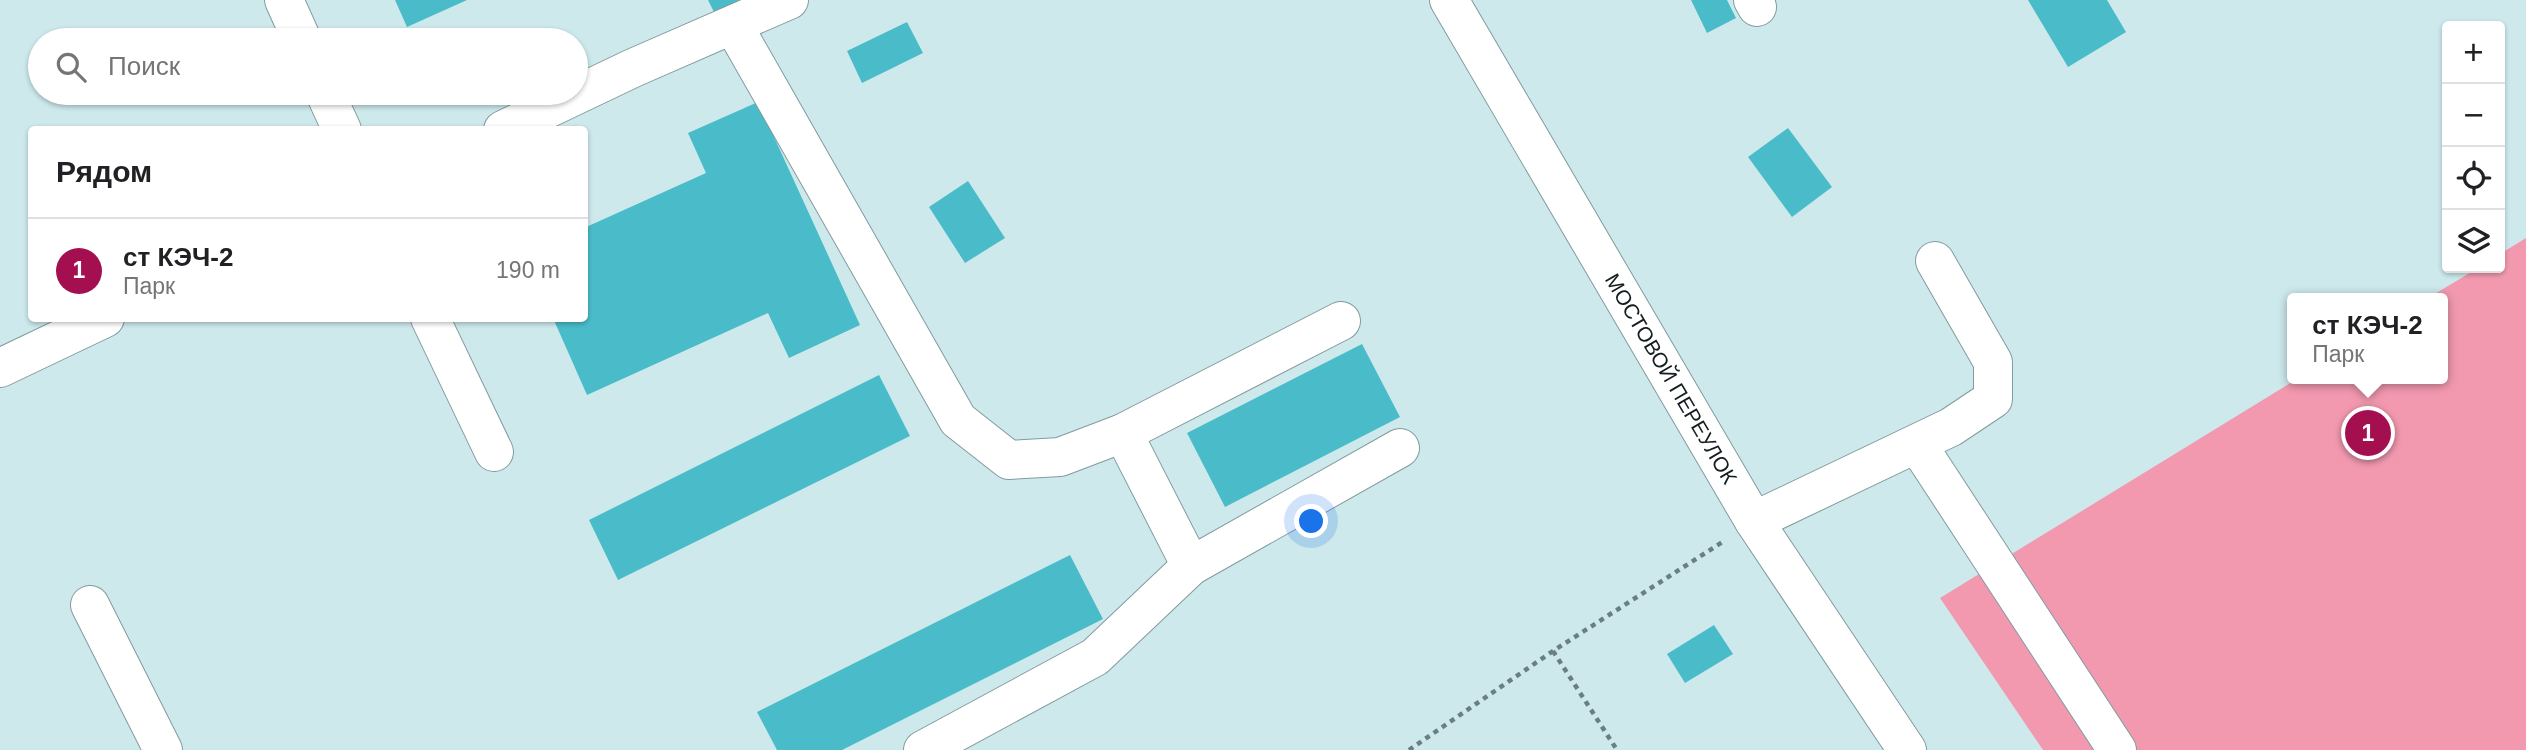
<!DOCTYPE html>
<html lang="ru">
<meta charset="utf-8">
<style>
:root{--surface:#fff;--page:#f6f6f6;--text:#202124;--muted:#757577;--line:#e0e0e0;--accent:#a30f4f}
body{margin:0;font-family:Helvetica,sans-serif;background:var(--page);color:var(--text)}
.controls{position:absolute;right:21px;top:21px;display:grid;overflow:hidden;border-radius:7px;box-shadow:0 2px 5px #0004}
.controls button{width:63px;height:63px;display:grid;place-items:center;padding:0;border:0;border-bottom:2px solid var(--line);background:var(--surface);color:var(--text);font:35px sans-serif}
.you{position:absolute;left:1312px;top:522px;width:24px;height:24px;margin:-18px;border:5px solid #fff;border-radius:50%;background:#1a73e8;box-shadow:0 0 0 10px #1a73e833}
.badge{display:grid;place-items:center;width:46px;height:46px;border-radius:50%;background:var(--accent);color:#fff;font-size:23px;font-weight:700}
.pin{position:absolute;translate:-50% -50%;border:4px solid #fff;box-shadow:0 2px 7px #0006}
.popup{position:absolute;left:2287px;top:293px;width:161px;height:91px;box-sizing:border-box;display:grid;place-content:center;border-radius:7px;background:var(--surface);filter:drop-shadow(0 2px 5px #0005);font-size:23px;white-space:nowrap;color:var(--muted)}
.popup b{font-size:26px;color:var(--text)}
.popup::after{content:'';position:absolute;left:50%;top:100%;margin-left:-14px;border:14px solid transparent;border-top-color:var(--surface)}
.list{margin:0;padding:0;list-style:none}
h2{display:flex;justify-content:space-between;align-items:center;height:91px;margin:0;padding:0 28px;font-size:30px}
h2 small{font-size:23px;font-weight:400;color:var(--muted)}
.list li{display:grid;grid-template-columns:46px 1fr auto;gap:21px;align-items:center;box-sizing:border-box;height:105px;padding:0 28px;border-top:2px solid var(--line)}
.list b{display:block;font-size:26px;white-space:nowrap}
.list p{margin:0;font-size:23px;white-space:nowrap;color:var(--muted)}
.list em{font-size:23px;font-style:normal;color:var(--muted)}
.icon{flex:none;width:38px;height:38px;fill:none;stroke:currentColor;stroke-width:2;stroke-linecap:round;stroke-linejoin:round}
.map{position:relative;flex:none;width:2526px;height:750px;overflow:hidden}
.search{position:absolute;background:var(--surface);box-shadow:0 2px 5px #0004;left:28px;top:28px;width:560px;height:77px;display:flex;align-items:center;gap:18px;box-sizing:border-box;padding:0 24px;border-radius:38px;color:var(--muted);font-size:26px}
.panel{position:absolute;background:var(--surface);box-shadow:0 2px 5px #0004;left:28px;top:126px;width:560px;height:196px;border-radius:7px}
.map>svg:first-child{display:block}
.green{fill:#f299b0}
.building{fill:#4abcc9}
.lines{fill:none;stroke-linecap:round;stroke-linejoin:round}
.minor-casing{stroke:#829b9f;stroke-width:40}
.path{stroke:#6b7e80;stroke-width:4.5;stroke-dasharray:5 5;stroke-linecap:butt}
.minor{stroke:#fff;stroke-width:38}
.labels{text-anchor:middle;stroke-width:6;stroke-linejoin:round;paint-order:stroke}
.street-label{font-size:21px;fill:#141e1f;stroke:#fff}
</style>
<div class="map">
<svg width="2526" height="750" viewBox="0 0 2526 750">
<rect width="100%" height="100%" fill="#cde9ec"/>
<!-- green -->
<path class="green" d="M2526,238V750H2043L1940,598L2297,379H2443V298H2428L2478,268H2500V254Z"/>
<!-- building -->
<path class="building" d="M395,0H467L407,27Z
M708,0H738L739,3L715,14Z
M1691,0H1727L1736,18L1707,33Z
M2028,0H2107L2126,32L2068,67Z
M907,22L923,53L862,83L847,51Z
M758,102L860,325L789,358L768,313L587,395L553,318H584V228L706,173L688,133Z
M1788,128L1832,187L1792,217L1748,157Z
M968,181L1005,238L965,263L929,207Z
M1362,344L1400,417L1225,507L1187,433Z
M879,375L910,436L618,580L589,520Z
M1070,555L1103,619L842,750H777L757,712Z
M1714,625L1733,654L1685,683L1667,654Z"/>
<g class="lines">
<defs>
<g id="minor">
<path d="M284,0L302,40"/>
<path id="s1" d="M1449,0L1754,521L1907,750"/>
<path d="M1753,0L1757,7"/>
<path d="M733,25L958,420L1009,460L1060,457L1123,433L1341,321"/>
<path d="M325,93L342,130"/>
<path d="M503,130L633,68L789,0"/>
<path d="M430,318L494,452"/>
<path d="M0,368L105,318"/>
<path d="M1123,433L1191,566"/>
<path d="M1917,444L2117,750"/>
<path d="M1754,521L1951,427L1993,399V362L1935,261"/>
<path d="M90,605L163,750"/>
<path d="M923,750L1095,657L1191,566L1400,448"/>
</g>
</defs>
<!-- minor casing -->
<use href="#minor" class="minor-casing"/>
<!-- path -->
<path class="path" d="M1553,651L1617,750
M1409,750L1553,651L1724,541"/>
<!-- minor -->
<use href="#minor" class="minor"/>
</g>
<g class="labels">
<!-- street labels -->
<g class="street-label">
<text dy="7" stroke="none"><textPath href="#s1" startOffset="439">МОСТОВОЙ ПЕРЕУЛОК</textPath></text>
</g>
</g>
</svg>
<div class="controls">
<button>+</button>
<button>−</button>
<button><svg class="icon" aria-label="locate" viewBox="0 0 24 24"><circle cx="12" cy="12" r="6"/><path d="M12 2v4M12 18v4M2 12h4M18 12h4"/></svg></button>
<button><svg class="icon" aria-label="layers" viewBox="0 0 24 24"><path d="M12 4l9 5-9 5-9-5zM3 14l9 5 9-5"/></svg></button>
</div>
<div class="you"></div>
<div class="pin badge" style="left:2368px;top:433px">1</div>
<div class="popup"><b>ст КЭЧ-2</b>Парк</div>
<div class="search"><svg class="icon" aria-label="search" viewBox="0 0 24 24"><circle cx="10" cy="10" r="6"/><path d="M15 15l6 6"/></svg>Поиск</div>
<section class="panel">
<h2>Рядом<small></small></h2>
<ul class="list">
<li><span class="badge">1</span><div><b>ст КЭЧ-2</b><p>Парк</p></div><em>190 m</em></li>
</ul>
</section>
</div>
